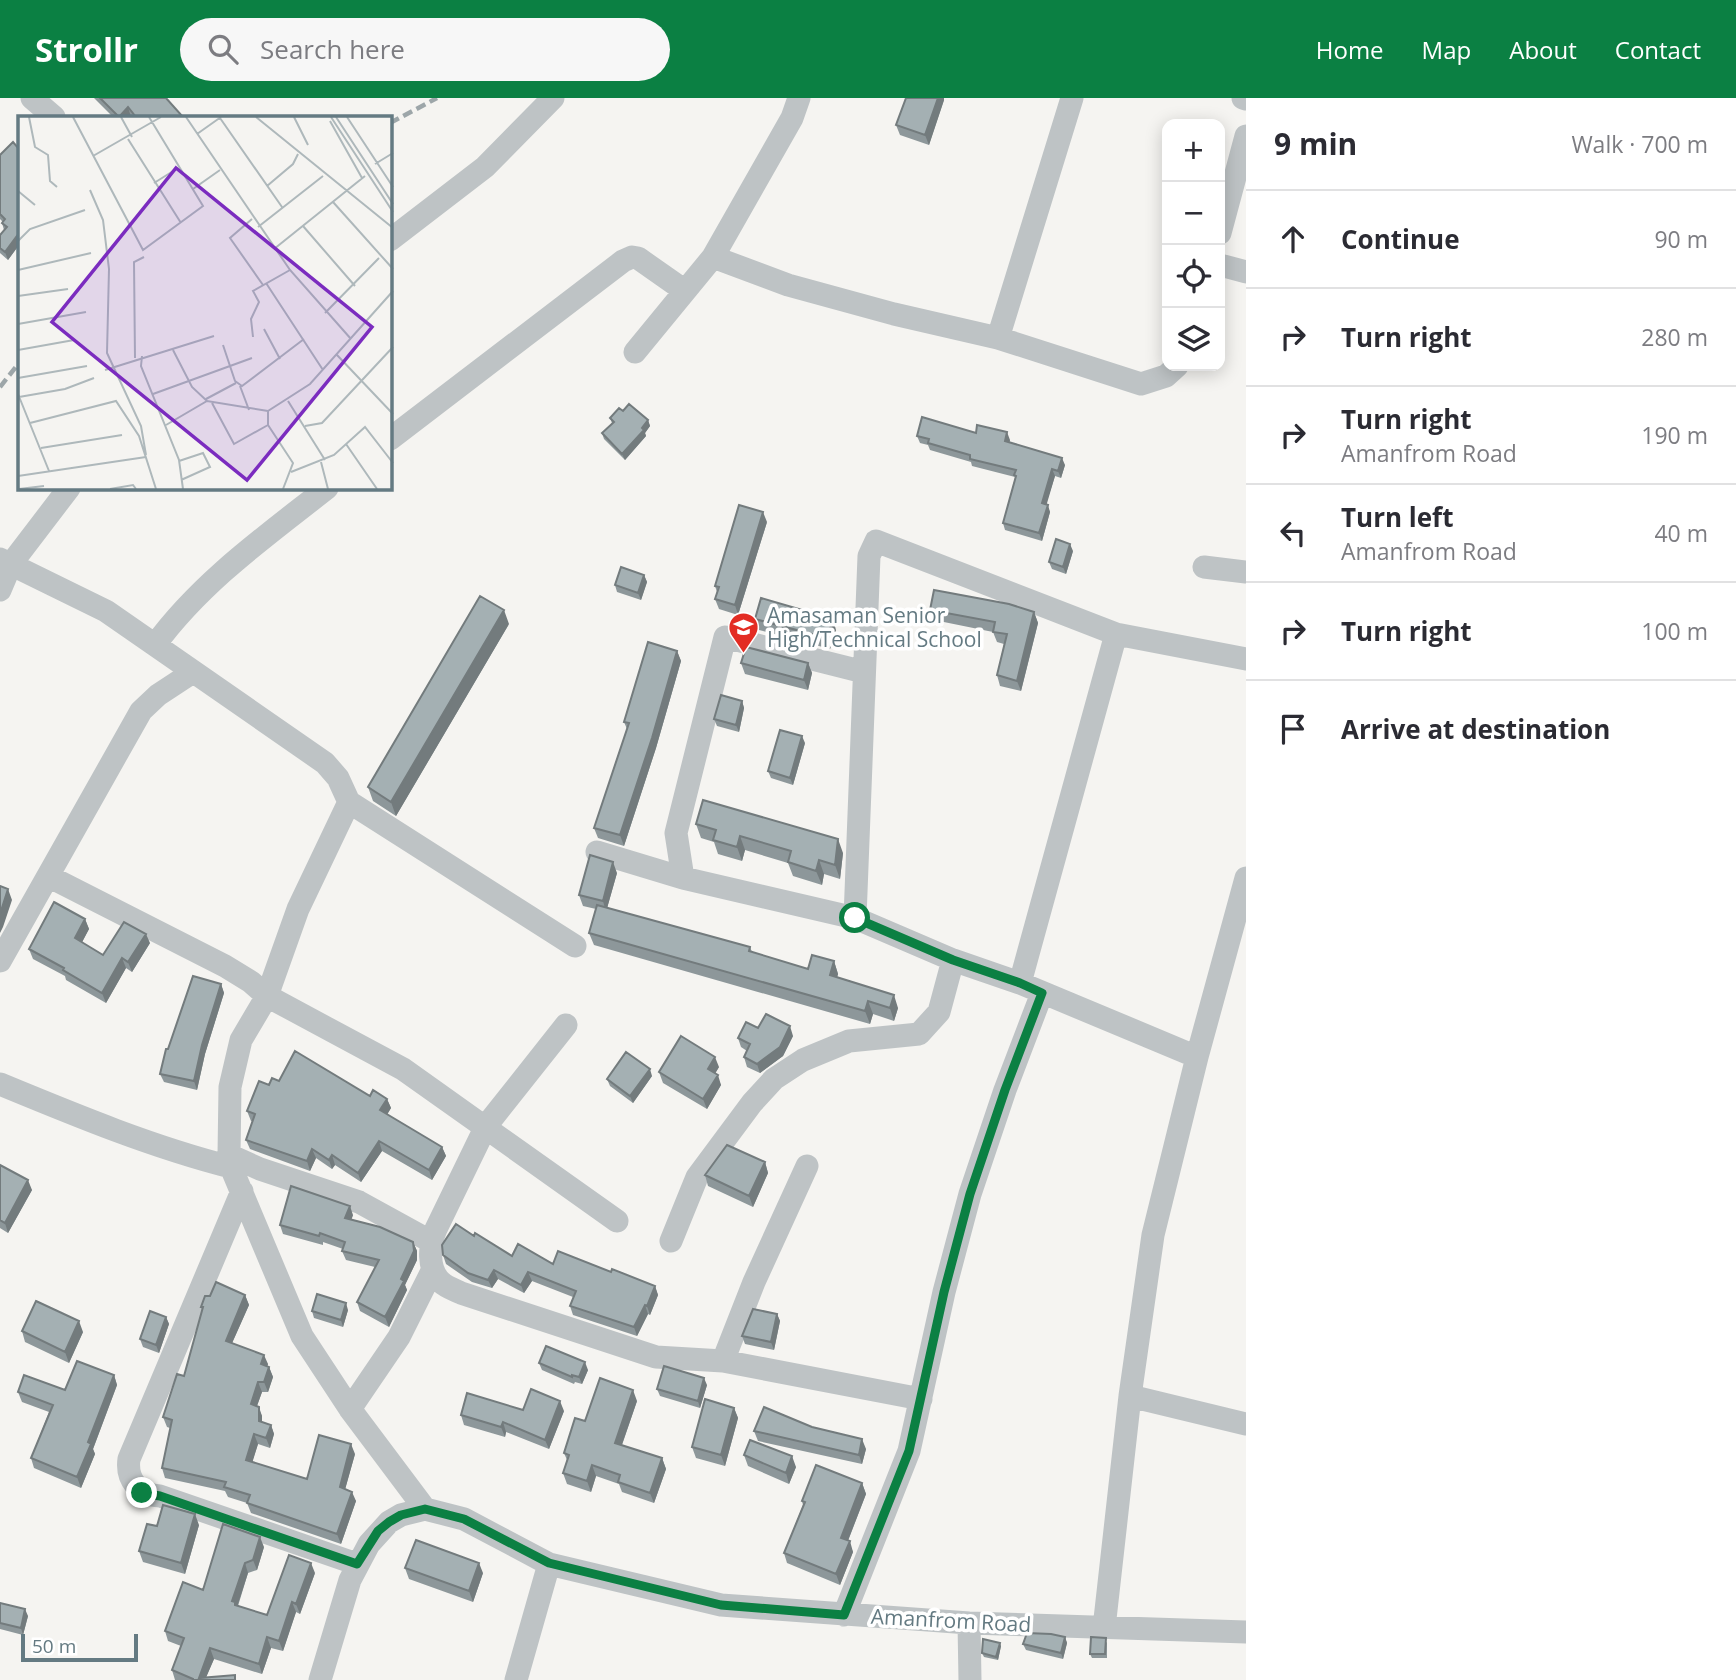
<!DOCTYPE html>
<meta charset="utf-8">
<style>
:root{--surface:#fff;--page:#f7f7f7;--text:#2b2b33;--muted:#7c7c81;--line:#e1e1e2;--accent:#0b8043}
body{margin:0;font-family:"Open Sans",sans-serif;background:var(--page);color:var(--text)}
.controls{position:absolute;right:21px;top:21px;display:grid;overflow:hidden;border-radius:14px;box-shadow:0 4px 18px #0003}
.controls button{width:63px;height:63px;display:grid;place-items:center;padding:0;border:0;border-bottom:2px solid var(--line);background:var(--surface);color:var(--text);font:35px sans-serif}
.scale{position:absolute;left:21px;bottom:18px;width:117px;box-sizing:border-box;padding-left:7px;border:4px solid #647a82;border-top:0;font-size:19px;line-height:24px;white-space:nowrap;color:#647a82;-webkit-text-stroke:5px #fff;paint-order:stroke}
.stop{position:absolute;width:21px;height:21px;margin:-16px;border:5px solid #0b8043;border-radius:50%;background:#fff}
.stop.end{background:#0b8043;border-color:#fff;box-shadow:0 2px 7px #0008}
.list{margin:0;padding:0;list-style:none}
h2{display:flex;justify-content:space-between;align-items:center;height:91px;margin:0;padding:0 28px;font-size:30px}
h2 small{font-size:23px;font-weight:400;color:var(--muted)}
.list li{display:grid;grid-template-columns:46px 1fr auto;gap:21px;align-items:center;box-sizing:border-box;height:98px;padding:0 28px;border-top:2px solid var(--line)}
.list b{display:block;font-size:26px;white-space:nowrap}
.list p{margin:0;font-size:23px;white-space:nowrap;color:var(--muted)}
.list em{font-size:23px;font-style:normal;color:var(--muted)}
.icon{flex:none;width:38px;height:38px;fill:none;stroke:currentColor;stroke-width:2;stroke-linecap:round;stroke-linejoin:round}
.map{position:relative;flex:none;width:1246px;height:1582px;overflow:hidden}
header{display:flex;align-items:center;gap:42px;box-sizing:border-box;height:98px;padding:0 35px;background:var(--accent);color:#fff}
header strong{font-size:33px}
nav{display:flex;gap:38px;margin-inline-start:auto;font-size:24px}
.search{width:490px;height:63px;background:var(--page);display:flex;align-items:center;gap:18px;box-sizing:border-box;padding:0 24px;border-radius:38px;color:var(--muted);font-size:26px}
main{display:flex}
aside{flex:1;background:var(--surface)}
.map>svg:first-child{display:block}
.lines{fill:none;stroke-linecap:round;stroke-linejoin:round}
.minor{stroke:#bec3c5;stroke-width:23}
.rail{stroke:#9da6a9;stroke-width:4.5;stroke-dasharray:10 5;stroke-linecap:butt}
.wall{fill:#8d979a}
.shaded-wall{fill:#737b7d}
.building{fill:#a4b0b3;stroke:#737b7d;stroke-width:2}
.route{stroke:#0b8043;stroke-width:9}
.labels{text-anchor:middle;stroke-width:7;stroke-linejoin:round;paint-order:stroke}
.poi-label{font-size:21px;fill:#647a82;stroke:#fff;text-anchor:start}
.street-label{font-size:21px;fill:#647a82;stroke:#fff}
.inset-road{fill:none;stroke:#aeb8bb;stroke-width:2}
.view{fill:#7b2cbf;fill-opacity:0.15;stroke:#7b2cbf;stroke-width:3.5}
.inset-edge{fill:none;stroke:#647a82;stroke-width:3.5}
</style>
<header>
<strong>Strollr</strong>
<div class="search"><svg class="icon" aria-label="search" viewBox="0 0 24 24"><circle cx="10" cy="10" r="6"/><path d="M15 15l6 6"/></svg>Search here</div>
<nav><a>Home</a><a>Map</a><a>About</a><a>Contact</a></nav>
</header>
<main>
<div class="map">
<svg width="1246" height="1582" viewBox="0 0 1246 1582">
<rect width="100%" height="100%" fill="#f5f4f1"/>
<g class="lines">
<!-- minor -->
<path class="minor" d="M32,0L54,19
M799,0L792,20L713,159L788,187L894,216L998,240L1141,286L1166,278L1177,268
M1243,0L1246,1
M1220,135L1246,38
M390,142L485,69L553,0
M1220,167L1246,174
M998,240L1072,0
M635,254L713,159
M390,341L623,163L632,159L638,160L685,193
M0,461L106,513L325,665L338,680L349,704L575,848
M1204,469L1246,474
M0,492L11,466L69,390
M155,547C201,484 266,438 327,390
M597,754L683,780L855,820L953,862L1020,885L1197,959
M48,778L225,868L251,884L267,898L403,971L617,1123
M683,780L676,735L725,539L864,574
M855,820L869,458L876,443L1116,536L1246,561
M0,863L141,613L158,597L193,574
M1020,885L1116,536
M566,927L486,1028L436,1131C429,1147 427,1171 441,1184C446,1189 455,1192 461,1195L656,1259L723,1263L921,1301
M0,986C75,1017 152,1049 231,1069L302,1238L350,1311L425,1411
M229,1057L260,1071L359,1104L430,1143
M231,1069L229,1057L230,989L241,942L267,898L298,811L349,704
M242,1093L129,1361C126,1382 139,1397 160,1398L357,1466
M671,1143L697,1079L752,1005L774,981L803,962L849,943L919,936L939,914L953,862
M723,1263L754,1184L807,1068
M1130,1298L1246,1326
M350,1311L399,1239L432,1173
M844,1517L909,1353L944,1194L970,1096L1005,992L1042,895
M969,1525L970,1582
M1104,1530L1130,1298L1153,1137L1197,959L1246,780
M320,1582L350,1482L369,1446L389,1424L401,1417L425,1411L464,1421L549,1466L721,1507L969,1525L1246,1534
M516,1582L549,1466"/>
<!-- rail -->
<path class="rail" d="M390,25L437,0
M0,289L19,265"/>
</g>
<!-- wall -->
<path class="wall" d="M94,0H166L183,19H113Z
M906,0H944V2L929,47L900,37L896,27Z
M19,51V147L8,162L0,155V137L4,132L2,125L3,124L0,121V57Z
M623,313L648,322L650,328L645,335L646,338L625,362L604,341L602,335L612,325L610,320Z
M976,335L1010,342L1009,344L1065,367L1061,380L1055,378L1046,406L1050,414L1042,443L1005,432L1003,425L1015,380V379L972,368L971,364L930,352L928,347L920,345L917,338Z
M767,424L738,517L719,511L715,501L717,494L715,488Z
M1073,453L1066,476L1052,471L1049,464Z
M644,477L647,484L641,502L617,494L615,487Z
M930,512L1034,514L1038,525L1021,593L1000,588L997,577L1004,546L997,544L993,534L934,522Z
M755,521L836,532L830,551L759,532Z
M509,526L396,718L373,703L368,689Z
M677,553L681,563L656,650L624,748L598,740L594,730L627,631L624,624Z
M741,565H808L812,575L808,592L745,576Z
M742,603L744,610L739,634L717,628L714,621Z
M805,645L793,687L771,680L768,673Z
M696,726L843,755L840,781L824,776L822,787L793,778L788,765L745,752L742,763L718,756L714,744L701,740Z
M617,775L607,810L750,849L752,854L808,871L834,863L838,876L837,879L898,910L894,923L873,916L870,926L594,847L589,835L596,811L583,808L579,797Z
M85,821L89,831L82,844L103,857L150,845L132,874L126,870L106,905L66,882L65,878L33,861L29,851Z
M221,886L224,895L205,956L197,992L164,984L160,976L168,951Z
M758,930L793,938L783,958L760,975L747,969L744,959L747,953L741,949L738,940Z
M719,969L715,975L721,987L707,1011L663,985L659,974Z
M652,978L633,1005L610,988L607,981Z
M279,983L387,1001L391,1010L387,1016L442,1049L446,1058L432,1082L382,1053L361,1084L335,1067L332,1071L316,1060L310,1073L250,1051L246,1042L252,1023H251L247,1013L269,987Z
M765,1064L768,1075L753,1109L708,1088L705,1077Z
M0,1067L32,1092L8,1135L0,1130Z
M353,1117L351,1121L413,1144L417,1153V1162L405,1187L407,1192L389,1229L360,1213L357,1204L375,1169L346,1162L342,1153L343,1151L323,1144V1147L283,1136L280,1127Z
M474,1138L512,1158L553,1166L611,1174L655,1188L658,1197L650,1217L648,1216L637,1238L573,1217L570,1208L573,1199L532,1183L524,1195L498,1181L492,1190L472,1184L446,1166L443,1157Z
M245,1197L249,1207L232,1245L268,1266L267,1268L269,1269L273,1279L268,1294H262L257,1308L262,1318V1324L271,1327L274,1336L270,1350L258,1346L252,1364L307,1381L355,1356L345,1391L356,1403L341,1446L251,1415L247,1405L228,1399L225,1393L165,1380L162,1370L170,1330L167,1329L163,1319L184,1278L202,1212L201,1209Z
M348,1212L343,1229L314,1220L312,1213Z
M777,1216L780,1223L774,1252L745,1246L742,1238Z
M166,1219L169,1226L159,1255L143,1249L140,1241Z
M22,1233L83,1234L69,1265L25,1244Z
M539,1265L588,1272L582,1286L575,1284L574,1286L542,1272Z
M114,1277L117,1287L93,1351L95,1356L81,1390L34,1370L31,1360L49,1314L22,1304L18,1294L65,1292Z
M707,1287L700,1310L660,1298L657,1291Z
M637,1303L622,1347L662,1360L666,1371L654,1405L622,1394L619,1386L596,1378L591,1394L567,1386L563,1375L567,1362L564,1355L585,1323Z
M734,1310L738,1320L725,1368L696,1360L692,1349Z
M523,1312L564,1313L549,1351L506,1334L505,1339L464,1327L461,1317Z
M812,1329L866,1351L862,1366L758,1343L754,1333Z
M744,1357L796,1369L789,1386L748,1368Z
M862,1385L866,1396L848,1443L853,1454L840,1487L787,1465L784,1455L803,1407L802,1403Z
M199,1427L185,1476L143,1464L139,1453L157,1428Z
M264,1449L257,1472L248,1475L238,1508L267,1517L315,1475L300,1516L296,1514L283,1553L271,1550L262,1576L214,1561L206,1579L237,1582H175L172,1572L181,1548L168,1543L165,1533L203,1492Z
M405,1470L483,1475L473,1504L409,1481Z
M0,1505L28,1518L23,1537L0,1531Z
M1065,1539L1067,1545L1063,1561L1026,1552L1023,1546Z
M1107,1544V1560H1092L1090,1556Z
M1001,1548L998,1562L984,1559L982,1555Z"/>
<!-- shaded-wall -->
<path class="shaded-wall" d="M938,0H944V2L929,47L925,37Z
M128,9L131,19H119Z
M19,135V147L8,162L5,154Z
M648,322L650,328L645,335L646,338L625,362L622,356Z
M1007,334L1010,342L1008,350L1005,343Z
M1062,360L1065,367L1061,380L1058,373Z
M1052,371L1055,378L1045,412L1042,405Z
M1048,407L1050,414L1042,443L1039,435Z
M763,414L767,424L738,517L735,507Z
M1070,446L1073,453L1066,476L1063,469Z
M644,477L647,484L641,502L638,495Z
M504,512L509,526L396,718L391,704Z
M1034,514L1038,525L1021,593L1017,583Z
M833,521L836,532L830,551L827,540Z
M677,553L681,563L656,650L624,748L620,737Z
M808,565L812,575L808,592L804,582Z
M742,603L744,610L739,634L736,627Z
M802,638L805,645L793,687L790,680Z
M740,738L745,752L742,763L737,749Z
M838,741L843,755L840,781L835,767Z
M819,762L824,776L822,787L816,773Z
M613,764L617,775L606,814L603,803Z
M8,791L12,802L3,829L0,835V816Z
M85,821L89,831L79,850L75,840Z
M146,836L150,845L132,874L128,864Z
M122,860L126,870L106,905L102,895Z
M834,863L838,876L834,890L830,877Z
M221,886L224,895L205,956L197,992L194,983L202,947Z
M894,897L898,910L894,923L890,910Z
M868,903L873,916L870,926L865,913Z
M790,928L793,938L783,958L760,975L757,966Z
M715,959L719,969L712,981L708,971Z
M650,971L652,978L633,1005L630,998Z
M718,977L721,987L707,1011L703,1001Z
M387,1001L391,1010L384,1022L380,1012Z
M379,1043L382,1053L361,1084L358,1075Z
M442,1049L446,1058L432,1082L429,1072Z
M312,1051L316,1060L310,1073L307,1063Z
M332,1057L335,1067L332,1071L329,1062Z
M765,1064L768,1075L753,1109L749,1098Z
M28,1082L32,1092L8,1135L5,1125Z
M350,1108L353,1117L349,1129L345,1120Z
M413,1144L417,1153V1162L405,1187L407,1192L389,1229L385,1219L401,1181Z
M494,1172L498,1181L492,1190L488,1182Z
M528,1174L532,1183L524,1195L521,1187Z
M655,1188L658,1197L650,1217L647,1208Z
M245,1197L249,1207L229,1252L226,1243Z
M346,1205L348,1212L343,1229L341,1222Z
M645,1207L648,1216L637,1238L634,1229Z
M777,1216L780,1223L774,1252L771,1244Z
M166,1219L169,1226L159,1255L156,1247Z
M79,1223L83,1234L69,1265L65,1254Z
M264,1257L268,1266L265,1276L261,1266Z
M585,1264L588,1272L582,1286L579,1279Z
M269,1269L273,1279L268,1294L264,1284Z
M114,1277L117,1287L93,1351L95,1356L81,1390L77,1379L88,1344Z
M704,1280L707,1287L700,1310L698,1303Z
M258,1284L262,1294L254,1316L251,1306Z
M633,1292L637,1303L619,1355L615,1345Z
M560,1303L564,1313L549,1351L545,1342Z
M259,1309L262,1318V1333L259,1323Z
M734,1310L738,1320L725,1368L721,1357Z
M503,1324L506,1334L505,1339L501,1329Z
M271,1327L274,1336L270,1350L266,1340Z
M254,1336L258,1346L250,1372L246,1362Z
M862,1341L866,1351L862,1366L859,1357Z
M351,1346L355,1356L343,1399L340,1389Z
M792,1358L796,1369L789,1386L786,1375Z
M662,1360L666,1371L654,1405L650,1395Z
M592,1367L596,1378L591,1394L587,1383Z
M862,1385L866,1396L845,1450L841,1440Z
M352,1394L356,1403L341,1446L337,1436Z
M195,1416L199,1427L185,1476L181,1465Z
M260,1439L264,1449L257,1472L253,1462Z
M850,1443L853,1454L840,1487L836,1476Z
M245,1465L248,1475L237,1509L232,1503Z
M311,1465L315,1475L300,1516L296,1506Z
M479,1465L483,1475L473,1504L469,1493Z
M292,1504L296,1514L283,1553L279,1543Z
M25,1511L28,1518L23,1537L21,1530Z
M267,1539L271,1550L262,1576L259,1566Z
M1065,1539L1067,1545L1063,1561L1061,1555Z
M1000,1545L1001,1548L998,1562L996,1559Z
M210,1550L214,1561L205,1582L199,1580Z"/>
<!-- building -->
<path class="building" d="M100,0H166L183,19H136L128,9L119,19Z
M906,0H938L925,37L896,27Z
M13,44L19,51V135L5,154L0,150V137L7,129L2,125L5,121L0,116V57Z
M629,306L648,322L642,330L644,332L622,356L602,335L614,324L610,320L619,310L623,313Z
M922,319L976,335L977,327L1007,334L1005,343L1062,360L1058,373L1052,371L1042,405L1048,407L1039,435L1003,425L1016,378L1014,377L1016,372L970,361V357L928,345L929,341L917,338Z
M739,407L763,414L735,507L715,501L719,489L715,488Z
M1056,441L1070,446L1063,469L1049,464Z
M621,469L644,477L638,495L615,487Z
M934,492L1009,506L1034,514L1017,583L997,577L1007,536L993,534L995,524L930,512Z
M480,498L504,512L391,704L368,689Z
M761,500L833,521L827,540L755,521Z
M648,544L677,553L652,640L620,737L594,730L629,625L624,624Z
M746,549L808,565L804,582L741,565Z
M721,597L742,603L736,627L714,621Z
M780,632L802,638L790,680L768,673Z
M703,702L838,741L835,767L819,762L816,773L788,764L791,753L740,738L737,749L713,742L716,732L696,726Z
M590,757L613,764L603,803L579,797Z
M0,788L8,791L0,816Z
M54,804L85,821L75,840L103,857L124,824L146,836L128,864L122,860L102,895L63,872L64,870L29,851Z
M597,807L750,849L749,853L808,871L812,857L834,863L830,877L894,897L890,910L868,903L865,913L589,835Z
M193,878L221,886L202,947L194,983L160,976L166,951H168Z
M766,916L790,928L780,949L757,966L744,959L750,946L738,940L746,924L758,930Z
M681,938L715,959L708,971L718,977L703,1001L659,974Z
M295,953L370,998L373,992L387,1001L380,1012L442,1049L429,1072L379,1043L358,1075L332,1057L329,1062L312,1051L307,1063L246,1042L255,1016L247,1013L259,983L269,987L272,980L279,983Z
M626,954L650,971L630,998L607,981Z
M727,1047L765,1064L749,1098L705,1077Z
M0,1067L28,1082L5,1125L0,1122Z
M291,1088L350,1108L345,1120L380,1129L413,1144L414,1153L401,1181L404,1183L385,1219L357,1204L379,1162L342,1153L345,1144L320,1135L319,1138L280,1127Z
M456,1126L474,1138L475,1135L512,1158L518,1146L553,1166L558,1153L611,1174L612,1171L655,1188L647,1208L645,1207L634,1229L570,1208L576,1193L528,1174L521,1187L494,1172L488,1182L468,1175L443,1157L442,1147Z
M216,1184L245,1197L226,1243L264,1257L261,1266L269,1269L264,1284H258L251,1306L259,1309V1323L271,1327L266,1340L254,1336L246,1362L307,1381L319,1337L351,1346L340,1389L352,1394L337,1436L247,1405L250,1397L224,1389L226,1384L162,1370L172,1322L163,1319L177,1276L184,1278L203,1209H201L205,1198H210Z
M317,1196L346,1205L341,1222L312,1213Z
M36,1203L79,1223L65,1254L22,1233Z
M753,1211L777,1216L771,1244L742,1238Z
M150,1213L166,1219L156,1247L140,1241Z
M546,1248L585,1264L579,1279L572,1277V1279L539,1265Z
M77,1263L114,1277L88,1344L91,1346L77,1379L31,1360L53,1307L18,1294L24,1277L65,1292Z
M664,1268L704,1280L698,1303L657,1291Z
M600,1280L633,1292L615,1345L662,1360L650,1395L618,1384L620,1377L592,1367L587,1383L563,1375L569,1357L564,1355L575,1320L585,1323Z
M531,1291L560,1303L545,1342L503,1324L501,1329L461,1317L467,1295L523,1312Z
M705,1301L734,1310L721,1357L692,1349Z
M764,1309L812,1329L862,1341L859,1357L754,1333Z
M750,1342L792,1358L786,1375L744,1357Z
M816,1367L862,1385L841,1440L850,1443L836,1476L784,1455L805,1404L802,1403Z
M163,1407L195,1416L181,1465L139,1453L147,1426L157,1428Z
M223,1426L260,1439L253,1462L245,1465L232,1503L235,1504V1507L267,1517L289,1457L311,1465L296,1506L292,1504L279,1543L267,1539L259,1566L210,1550L199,1580L235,1577V1582H193V1581L172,1572L184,1540L165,1533L183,1484L203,1492Z
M416,1442L479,1465L469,1493L405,1470Z
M0,1505L25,1511L21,1530L0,1525Z
M1027,1535L1051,1536L1065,1539L1061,1555L1023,1546Z
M1091,1539L1106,1540L1105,1556H1090Z
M983,1541L1000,1545L996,1559L982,1555Z"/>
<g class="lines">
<!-- route -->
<path class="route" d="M142,1395L160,1398L357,1466L378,1433L389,1424L401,1417L425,1411L464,1421L549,1465L721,1507L844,1517L909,1353L944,1194L970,1096L1005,992L1042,895L1020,885L953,862L855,820"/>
</g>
<!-- icons -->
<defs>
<symbol id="school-pin" viewBox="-11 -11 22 30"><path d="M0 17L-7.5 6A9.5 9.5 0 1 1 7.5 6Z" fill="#e32c23" stroke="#fff"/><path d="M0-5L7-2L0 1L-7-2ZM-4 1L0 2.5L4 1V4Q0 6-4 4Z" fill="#fff"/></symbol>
</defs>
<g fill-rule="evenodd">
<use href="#school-pin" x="726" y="512" width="35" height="47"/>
</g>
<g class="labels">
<!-- poi labels -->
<g class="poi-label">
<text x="767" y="525">Amasaman Senior<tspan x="767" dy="24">High/Technical School</tspan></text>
</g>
<!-- street labels -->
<g class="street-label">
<text transform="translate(951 1523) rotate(3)" y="7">Amanfrom Road</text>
</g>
</g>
<!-- overview -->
<g transform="translate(18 18)">
<rect width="374" height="374" fill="#f5f4f1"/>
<path class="inset-road" d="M11,1L17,31L30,39L32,65L39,71M55,1L125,134L185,90L131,1M103,1L114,21M168,1L272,154L333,223M238,1L375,112M276,1L290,29M313,1L375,96M318,1L375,88M329,1L375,71M202,2L264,91M312,5L344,62M179,18L203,1M110,23L163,107M75,40L143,1M357,48L375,37M136,67L160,52M249,70L275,48L280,38M175,73L202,54M72,74L85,104L91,153L89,237L123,310L128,339M0,75L17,89M315,86L375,153M234,103L212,122L245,169M285,110L337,170M240,111L305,60M0,125L12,113L67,94M256,133L347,60M0,154L73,137M248,167L305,254M0,180L50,173M307,197L361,142M0,208L68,196M246,213L262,243M235,221L233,203L241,186L235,175L272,154M205,229L217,265L224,270L286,223M0,234L56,224M155,234L174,271L189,285M319,239L375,298M124,240L123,250L161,344L165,373M117,242L116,146L126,141M87,254L196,220M0,262L69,250M222,270L231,294M0,278L31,355M135,278L234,242M1,281L47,273L76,262M188,283L218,267M270,285L307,344M194,287L216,328L250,309M12,307L98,285L121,320L138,373M148,309L189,285L250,295M287,310L304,307L375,231M328,328L359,373M23,332L104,319M161,345L185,337L192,351L163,364M303,346L310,373M273,356L316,339L347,311L375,347M0,360L128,341M1,373L26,370M92,373L115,369L118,373M265,373L275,347L250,309V295L292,268L375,175"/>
<path class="view" d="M158,52L354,211L229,364L34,206Z"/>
<rect width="374" height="374" class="inset-edge"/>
</g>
</svg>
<div class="controls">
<button>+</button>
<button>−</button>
<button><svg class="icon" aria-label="locate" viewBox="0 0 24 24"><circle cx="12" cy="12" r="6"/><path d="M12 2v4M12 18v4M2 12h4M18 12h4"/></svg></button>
<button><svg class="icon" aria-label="layers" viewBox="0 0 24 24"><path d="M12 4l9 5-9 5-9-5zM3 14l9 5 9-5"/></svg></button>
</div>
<div class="scale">50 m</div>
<div class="stop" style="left:855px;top:820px"></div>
<div class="stop end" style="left:142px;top:1395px"></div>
</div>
<aside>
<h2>9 min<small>Walk · 700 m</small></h2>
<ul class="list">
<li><svg class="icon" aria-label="ahead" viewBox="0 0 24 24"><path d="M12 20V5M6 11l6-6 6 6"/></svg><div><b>Continue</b></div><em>90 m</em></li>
<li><svg class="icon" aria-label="right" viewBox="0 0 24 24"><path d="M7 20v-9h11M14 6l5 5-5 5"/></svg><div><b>Turn right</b></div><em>280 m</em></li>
<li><svg class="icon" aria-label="right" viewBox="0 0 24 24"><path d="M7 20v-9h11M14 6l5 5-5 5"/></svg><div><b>Turn right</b><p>Amanfrom Road</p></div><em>190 m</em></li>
<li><svg class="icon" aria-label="left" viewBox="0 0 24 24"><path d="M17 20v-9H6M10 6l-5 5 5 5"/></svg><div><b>Turn left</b><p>Amanfrom Road</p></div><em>40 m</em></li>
<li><svg class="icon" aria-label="right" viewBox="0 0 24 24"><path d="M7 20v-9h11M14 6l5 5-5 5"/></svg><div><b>Turn right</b></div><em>100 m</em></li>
<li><svg class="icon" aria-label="arrive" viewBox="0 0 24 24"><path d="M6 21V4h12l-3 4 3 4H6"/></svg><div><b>Arrive at destination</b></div></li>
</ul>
</aside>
</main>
